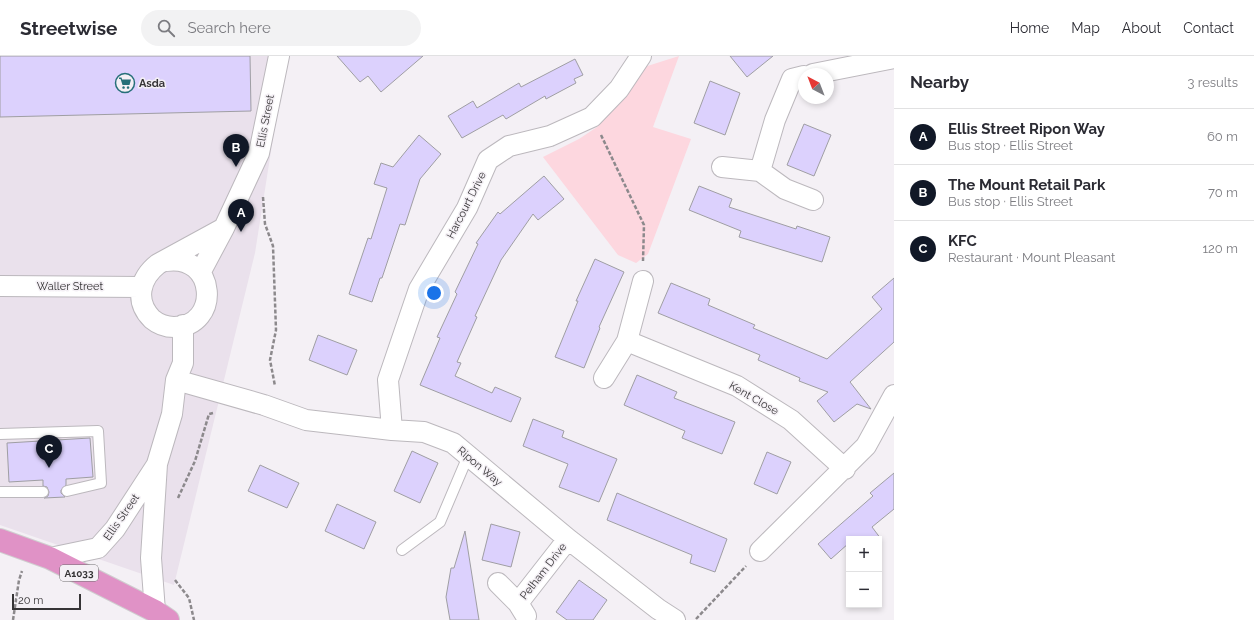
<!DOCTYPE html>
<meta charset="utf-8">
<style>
:root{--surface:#fff;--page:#f2f2f3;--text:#2b2b33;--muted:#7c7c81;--line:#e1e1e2;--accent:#111827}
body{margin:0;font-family:Raleway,sans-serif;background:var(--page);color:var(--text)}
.controls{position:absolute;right:12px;bottom:12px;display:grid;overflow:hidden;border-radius:0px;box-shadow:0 2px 6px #0003}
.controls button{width:36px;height:36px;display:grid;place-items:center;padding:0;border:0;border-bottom:1px solid var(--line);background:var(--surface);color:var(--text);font:20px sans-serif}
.compass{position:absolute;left:798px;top:12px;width:36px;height:36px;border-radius:50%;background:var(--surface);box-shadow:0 2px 6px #0003;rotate:318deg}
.scale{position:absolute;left:12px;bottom:10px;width:69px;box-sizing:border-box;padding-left:4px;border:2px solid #363436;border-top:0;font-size:11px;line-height:14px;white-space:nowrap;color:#363436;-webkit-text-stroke:3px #f4f0f5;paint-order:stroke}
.you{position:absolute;left:434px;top:237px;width:14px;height:14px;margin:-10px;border:3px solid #fff;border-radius:50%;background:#1a73e8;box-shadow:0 0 0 6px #1a73e833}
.badge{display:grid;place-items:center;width:26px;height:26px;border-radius:50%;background:var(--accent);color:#fff;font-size:13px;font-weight:700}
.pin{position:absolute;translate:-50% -33px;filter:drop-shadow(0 1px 2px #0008)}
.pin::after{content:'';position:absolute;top:21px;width:14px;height:12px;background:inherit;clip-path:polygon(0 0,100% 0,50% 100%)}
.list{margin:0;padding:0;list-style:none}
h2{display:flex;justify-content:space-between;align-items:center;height:52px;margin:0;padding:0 16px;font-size:17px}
h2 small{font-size:13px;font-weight:400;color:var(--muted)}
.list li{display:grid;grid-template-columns:26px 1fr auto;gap:12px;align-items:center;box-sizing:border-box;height:56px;padding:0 16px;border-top:1px solid var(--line)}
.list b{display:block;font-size:15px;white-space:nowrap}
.list p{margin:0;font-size:13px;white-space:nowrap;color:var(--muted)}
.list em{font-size:13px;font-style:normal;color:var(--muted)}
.icon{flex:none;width:22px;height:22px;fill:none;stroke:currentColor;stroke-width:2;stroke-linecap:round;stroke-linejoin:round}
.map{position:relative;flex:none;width:894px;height:564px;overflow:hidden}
header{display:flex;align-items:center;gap:24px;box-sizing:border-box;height:56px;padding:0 20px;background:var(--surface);border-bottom:1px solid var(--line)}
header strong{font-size:19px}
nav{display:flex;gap:22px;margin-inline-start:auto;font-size:14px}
.search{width:280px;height:36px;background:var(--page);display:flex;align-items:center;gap:10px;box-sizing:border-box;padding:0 14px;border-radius:22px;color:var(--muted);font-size:15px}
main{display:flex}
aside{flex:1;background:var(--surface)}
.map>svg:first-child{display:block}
.built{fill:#eae1ec}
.green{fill:#fdd7df}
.building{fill:#dcd1fd;stroke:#9f9ea3}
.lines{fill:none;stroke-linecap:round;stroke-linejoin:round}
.service-casing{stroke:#bcb8bd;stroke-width:12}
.minor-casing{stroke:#bcb8bd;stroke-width:22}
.trunk-casing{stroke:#cfcecf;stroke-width:24}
.path{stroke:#8c898c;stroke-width:2.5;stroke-dasharray:4 2;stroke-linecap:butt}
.service{stroke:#fff;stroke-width:10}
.minor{stroke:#fff;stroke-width:20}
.trunk{stroke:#e092c6;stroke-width:22}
.labels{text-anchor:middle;stroke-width:3;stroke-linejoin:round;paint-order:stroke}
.shield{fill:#f4f0f5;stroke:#6f6c6f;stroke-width:1}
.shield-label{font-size:10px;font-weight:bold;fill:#363436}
.poi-label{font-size:11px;font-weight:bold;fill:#363436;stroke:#f4f0f5;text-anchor:start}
.street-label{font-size:11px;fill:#363436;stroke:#f4f0f5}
</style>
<header>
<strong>Streetwise</strong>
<div class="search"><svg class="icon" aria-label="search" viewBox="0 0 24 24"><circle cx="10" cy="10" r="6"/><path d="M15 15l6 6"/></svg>Search here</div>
<nav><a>Home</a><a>Map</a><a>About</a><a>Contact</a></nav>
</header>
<main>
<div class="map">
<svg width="894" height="564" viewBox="0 0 894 564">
<rect width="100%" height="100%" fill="#f4f0f5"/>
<!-- built -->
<path class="built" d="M0,0H286L255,197L174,529L0,469Z"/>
<!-- green -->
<path class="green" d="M679,0L653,71L691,83L648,198L636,207L618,199L543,101L579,83L597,71L618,45L641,12Z"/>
<!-- building -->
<path class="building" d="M0,0H250L251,55L0,61Z
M337,0H423L381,36L368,20L360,26Z
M730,0H773L747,21Z
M575,3L583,19L574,23L576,27L546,43L545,40L506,63L503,59L462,82L448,60L473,45L477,52L519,27L521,31Z
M710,25L740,37L725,79L694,67Z
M804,68L831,79L814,120L787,109Z
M419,79L441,98L420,123L405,169L400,168L382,222H380L372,246L349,238L368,182L371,183L387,132L374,128L381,107L393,111Z
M544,120L564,143L538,164L533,158L501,204L475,260L477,261L457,306L461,307L455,320L492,337L495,331L521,342L511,366L420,329L440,282L437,281L457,238L455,236L478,188L476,187L498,156L500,158Z
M699,130L732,143L729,151L796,173L797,170L830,181L822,206L739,181L741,175L689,154Z
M595,203L624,216L599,271L600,272L584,312L555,301L578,245H576Z
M894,222V286L850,326L871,353L857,348L834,366L817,345L828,336L799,325L800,322L758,304L760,299L658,257L671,227L710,243L708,249L755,269L753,272L827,303L882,253L872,241Z
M318,279L357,294L347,319L309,304Z
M637,319L677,336L674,342L735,366L722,398L682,382L685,375L624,349Z
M533,363L564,375L562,381L617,403L599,446L559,431L568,408L523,390Z
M90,382L93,421L66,423V429L61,434V437L65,441L44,442L48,440L49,436L47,431L43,430V424L9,426L7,387Z
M412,395L438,407L420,447L394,435Z
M767,396L791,406L777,438L754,428Z
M260,409L299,427L287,452L248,435Z
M894,417V453L872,471L881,483H849V487L831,503L818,488L873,440L870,437Z
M617,437L727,483L715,516L690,507L692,499L607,464Z
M337,448L376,466L364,493L325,475Z
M491,468L520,476L511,511L482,504Z
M465,475L479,564H450L446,541L451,512H454Z
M579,524L607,544L593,564H567L556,556Z"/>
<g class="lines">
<defs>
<path id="service" d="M0,378L98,375L101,427L67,435
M0,436H43
M402,494L440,466L468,400"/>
<path id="minor" d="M813,18L894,2
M722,111L760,115L785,133L813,144
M760,115L775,64L792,23L804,20
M166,205C217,197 221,271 174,271C166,271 158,268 152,263C134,245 140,222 158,208L224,172
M200,217L224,172L259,97L279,0
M0,230L141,231
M627,285L737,330L791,364L845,413
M604,322L627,285L643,225
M176,324L264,349L306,364L392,374L424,376L453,387L568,483L658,553L675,564
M392,374L388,324L419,233L467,152L488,104L509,90L550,80L592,61L619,33L641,0
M760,495L866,390L894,339
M50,502L98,492L115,473L156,410
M498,527L518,547L526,560
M518,547L568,483
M155,555L151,502L157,408L172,358L176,324L183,307V269"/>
<path id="trunk" d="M0,484L50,502L155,555L168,564"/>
</defs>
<!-- service casing -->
<use href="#service" class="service-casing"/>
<!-- minor casing -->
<use href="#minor" class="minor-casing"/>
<!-- trunk casing -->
<use href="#trunk" class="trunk-casing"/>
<!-- path -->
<path class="path" d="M601,79L644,169L643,205
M263,141L265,168L273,190L276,274L270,304L275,330
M178,442L195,405L209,358L213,357
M175,524L189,542L194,564
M696,563L746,510
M13,564L19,524L22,515"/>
<!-- service -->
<use href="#service" class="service"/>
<!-- minor -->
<use href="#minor" class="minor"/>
<!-- trunk -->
<use href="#trunk" class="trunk"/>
</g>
<!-- icons -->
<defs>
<symbol id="supermarket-ring" viewBox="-11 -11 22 22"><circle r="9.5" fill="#f4f0f5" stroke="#266f79" stroke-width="1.5"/><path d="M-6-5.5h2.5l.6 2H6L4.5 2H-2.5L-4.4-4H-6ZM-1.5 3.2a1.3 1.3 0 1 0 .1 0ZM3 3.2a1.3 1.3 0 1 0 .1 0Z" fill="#266f79"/></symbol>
</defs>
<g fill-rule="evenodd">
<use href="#supermarket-ring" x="114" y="16" width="22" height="22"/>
</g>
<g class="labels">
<!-- shield labels -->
<rect class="shield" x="60" y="509" width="38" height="16" rx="3"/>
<g class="shield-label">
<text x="79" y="521">A1033</text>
</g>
<!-- poi labels -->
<g class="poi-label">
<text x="139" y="31">Asda</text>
</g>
<!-- street labels -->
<g class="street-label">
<text transform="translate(265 65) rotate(-79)" y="4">Ellis Street</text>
<text transform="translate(466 149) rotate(-63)" y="4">Harcourt Drive</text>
<text x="70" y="234">Waller Street</text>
<text transform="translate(754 342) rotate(30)" y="4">Kent Close</text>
<text transform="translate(480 410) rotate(40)" y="4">Ripon Way</text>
<text transform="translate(121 461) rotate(-55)" y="4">Ellis Street</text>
<text transform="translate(543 515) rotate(-52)" y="4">Pelham Drive</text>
</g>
</g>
</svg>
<div class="controls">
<button>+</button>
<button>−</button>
</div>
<svg class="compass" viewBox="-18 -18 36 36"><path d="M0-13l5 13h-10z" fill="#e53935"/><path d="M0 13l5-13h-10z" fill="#7c7c81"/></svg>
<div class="scale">20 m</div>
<div class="you"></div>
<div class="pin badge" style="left:241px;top:176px">A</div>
<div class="pin badge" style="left:236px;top:111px">B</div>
<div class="pin badge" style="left:49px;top:412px">C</div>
</div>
<aside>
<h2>Nearby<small>3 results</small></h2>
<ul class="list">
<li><span class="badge">A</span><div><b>Ellis Street Ripon Way</b><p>Bus stop · Ellis Street</p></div><em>60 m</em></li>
<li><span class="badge">B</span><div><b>The Mount Retail Park</b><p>Bus stop · Ellis Street</p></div><em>70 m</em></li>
<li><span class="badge">C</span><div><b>KFC</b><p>Restaurant · Mount Pleasant</p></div><em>120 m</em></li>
</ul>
</aside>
</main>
